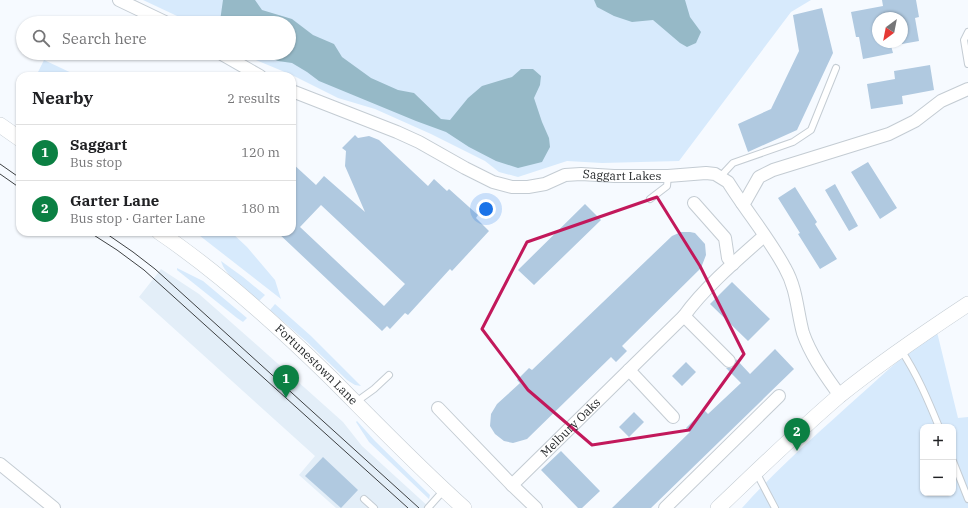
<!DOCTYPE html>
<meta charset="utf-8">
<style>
:root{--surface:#fff;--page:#f6f6f6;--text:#202124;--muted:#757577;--line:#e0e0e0;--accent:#0b8043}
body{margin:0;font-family:"IBM Plex Serif",serif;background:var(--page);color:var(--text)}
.controls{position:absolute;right:12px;bottom:12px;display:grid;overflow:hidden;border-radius:8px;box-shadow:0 1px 3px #0004}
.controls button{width:36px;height:36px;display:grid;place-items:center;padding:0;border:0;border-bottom:1px solid var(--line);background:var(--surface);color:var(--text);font:20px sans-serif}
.compass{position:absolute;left:872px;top:12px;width:36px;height:36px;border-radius:50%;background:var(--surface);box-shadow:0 1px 3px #0004;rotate:212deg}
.you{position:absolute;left:486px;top:209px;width:14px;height:14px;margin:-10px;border:3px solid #fff;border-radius:50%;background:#1a73e8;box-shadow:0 0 0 6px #1a73e833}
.badge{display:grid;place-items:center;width:26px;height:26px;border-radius:50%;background:var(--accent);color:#fff;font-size:13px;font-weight:700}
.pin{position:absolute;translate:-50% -33px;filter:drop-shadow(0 1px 2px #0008)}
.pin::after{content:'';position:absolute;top:21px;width:14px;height:12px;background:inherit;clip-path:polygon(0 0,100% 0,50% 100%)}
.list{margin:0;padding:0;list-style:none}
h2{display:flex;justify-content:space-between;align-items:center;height:52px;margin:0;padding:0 16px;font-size:17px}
h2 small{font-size:13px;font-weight:400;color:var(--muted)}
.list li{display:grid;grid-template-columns:26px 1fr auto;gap:12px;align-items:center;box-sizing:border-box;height:56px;padding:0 16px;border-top:1px solid var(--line)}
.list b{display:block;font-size:15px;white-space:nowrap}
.list p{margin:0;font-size:13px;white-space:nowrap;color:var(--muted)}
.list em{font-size:13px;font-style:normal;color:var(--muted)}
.icon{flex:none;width:22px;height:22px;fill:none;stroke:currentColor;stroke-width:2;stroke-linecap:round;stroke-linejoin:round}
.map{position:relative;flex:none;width:968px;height:508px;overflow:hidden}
.search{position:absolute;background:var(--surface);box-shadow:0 1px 3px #0004;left:16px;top:16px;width:280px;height:44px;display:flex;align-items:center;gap:10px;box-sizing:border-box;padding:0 14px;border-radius:22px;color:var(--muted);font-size:15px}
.panel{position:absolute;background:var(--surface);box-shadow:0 1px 3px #0004;left:16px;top:72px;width:280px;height:164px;border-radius:12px}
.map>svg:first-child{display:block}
.built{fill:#e3eef8}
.green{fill:#d7eafc;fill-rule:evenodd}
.water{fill:#96b9c7}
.building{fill:#b0c9e0;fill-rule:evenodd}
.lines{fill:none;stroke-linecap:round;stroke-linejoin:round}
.service-casing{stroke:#c4ccd3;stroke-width:8}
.minor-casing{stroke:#c4ccd3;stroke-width:14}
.tertiary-casing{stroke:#c4ccd3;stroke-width:16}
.service{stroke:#fff;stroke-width:6}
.minor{stroke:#fff;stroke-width:12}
.tertiary{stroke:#fff;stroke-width:15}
.tram{stroke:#3e4143;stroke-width:1}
.marked{fill:none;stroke:#c2185b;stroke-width:3;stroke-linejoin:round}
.labels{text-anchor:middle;stroke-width:3;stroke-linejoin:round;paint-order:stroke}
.street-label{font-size:12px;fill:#26292b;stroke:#fff}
</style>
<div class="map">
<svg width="968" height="508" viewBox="0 0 968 508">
<rect width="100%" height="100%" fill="#f6faff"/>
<!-- built -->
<path class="built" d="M161,269L199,294L258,346L343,422L362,446L430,508H336L299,475L315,456L139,297Z"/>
<!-- green -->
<path class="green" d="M143,0H811L791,12L679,161L602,163L567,161L518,177L499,172L485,161L431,134L375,109L338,98L292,75L239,53H289V23H192Z
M44,60L78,76H46L38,72Z
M195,232H231L247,247L275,280L281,299Z
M221,261L243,277L265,295L259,301C248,291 225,276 221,261Z
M177,268L203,281L247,318L243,322L237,318L177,270Z
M275,304L311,336L361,386L355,385L347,380L307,342L270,310Z
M937,332L958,418L968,417V508H742C778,468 819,432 859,396C884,374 908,350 937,332ZM923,427H953V493H923Z
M357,421L375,441L430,495L429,499L369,442L356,422Z"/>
<!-- water -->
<path class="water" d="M223,0H255L262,10L292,19L313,35L334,44L342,57L371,78L398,90L414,93L441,119L450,120L468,98L482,86L512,77L521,69H533L541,76L540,85L534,98L542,122L549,138L550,147L542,162L518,168L496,161L469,147L446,132L416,121L319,81L307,72L292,63L278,61L258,53H289V23H222L220,21Z
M594,0H685L690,17L701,32L696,43L687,47L680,43L653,20L632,22L614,16L597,7Z"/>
<!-- building -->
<path class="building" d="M882,0H916L919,17L915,18L919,41L902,44V18H878V42H890L893,53L863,59L859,37H856L851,12L883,6Z
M822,8L833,53L797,130L748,152L738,124L771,109L799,51L793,15Z
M930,65L934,90L902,96L903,104L871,109L867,84L895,79L894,71Z
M355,135L358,138L369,136L379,140L428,186L434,179L447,191L449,189L478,215L476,218L489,231L452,271L450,269L408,315L405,313L390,329L387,326L382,331L277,232H292V163L316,185L324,176L365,212L345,166L346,151L342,148ZM321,205L405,284L384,306L300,227Z
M868,162L897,208L880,219L851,172Z
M835,184L858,226L849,231L825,190Z
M795,187L817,222L815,224L837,259L820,269L798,234L800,233L778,198Z
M585,204L601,220L534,285L518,270Z
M681,232H690L695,233L705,244L706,255L701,268L622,346L627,351L616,362L611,357L527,439L513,443L504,441L495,434L490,426L491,414L497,404L520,383L517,380L529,368L532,370L672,236Z
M732,282L770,319L748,341L710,304Z
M775,349L794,369L651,508H612L690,432L686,428L704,410L708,414L741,383L726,368H731L734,367L736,363V359L750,374Z
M686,362L696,372L682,386L672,376Z
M634,412L644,422L629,437L619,427Z
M561,451L600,491L582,508H578L541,470Z
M323,457L358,490L341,508L305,476Z"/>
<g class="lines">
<defs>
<path id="service" d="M968,32L964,40L968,64
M720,177L733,163L793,142L811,130L836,68
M650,199L667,186L668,176
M901,350C917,374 928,400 939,427
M356,402L374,389L389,375
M953,461L968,499
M756,472L775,508
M364,499L374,508
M428,508L444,490"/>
<g id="minor">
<path d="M119,0L167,23"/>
<path d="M220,53L260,76"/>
<path id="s1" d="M292,91L397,132L419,142L465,168L493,182L512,187H528L545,184L565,175L581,174L614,176H668L706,173L715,174L728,182C746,211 769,238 785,268C797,289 797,311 803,333C811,356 826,376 840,396"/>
<path d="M694,203L725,238L728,258L733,264"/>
<path d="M742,203L746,200L759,177L773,170L889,134L915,121L941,101L968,89"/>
<path d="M684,316L729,361"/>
<path d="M629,370L673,417"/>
<path d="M438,408L512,485L536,508"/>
<path d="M0,464L54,508"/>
<path id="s2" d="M512,485L684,316C704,288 738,259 764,236"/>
<path d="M665,508L779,396"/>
</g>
<g id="tertiary">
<path d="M0,125L20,139"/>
<path id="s3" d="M159,232C221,274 277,325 330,377C374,421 417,466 464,508"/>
<path d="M718,508C758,470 797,432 839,396C880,363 924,333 968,304"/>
</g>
</defs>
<!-- service casing -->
<use href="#service" class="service-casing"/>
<!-- minor casing -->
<use href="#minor" class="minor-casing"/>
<!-- tertiary casing -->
<use href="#tertiary" class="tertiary-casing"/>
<!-- service -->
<use href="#service" class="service"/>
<!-- minor -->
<use href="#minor" class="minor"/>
<!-- tertiary -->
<use href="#tertiary" class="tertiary"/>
<!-- tram -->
<path class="tram" d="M0,164L20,178
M0,174L20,188
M89,232L117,250L144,270L408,508
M104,232L133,252L155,269L419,508"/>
</g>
<!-- marked area -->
<path class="marked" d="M657,197L700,266L744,354L689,430L592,445L528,390L482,329L527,242Z"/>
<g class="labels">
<!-- street labels -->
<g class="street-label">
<text dy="4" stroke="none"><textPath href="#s1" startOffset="353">Saggart Lakes</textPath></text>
<text dy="4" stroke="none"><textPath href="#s3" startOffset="206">Fortunestown Lane</textPath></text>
<text dy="4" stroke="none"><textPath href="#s2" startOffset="82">Melbury Oaks</textPath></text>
</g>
</g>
</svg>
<div class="controls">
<button>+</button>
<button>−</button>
</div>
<svg class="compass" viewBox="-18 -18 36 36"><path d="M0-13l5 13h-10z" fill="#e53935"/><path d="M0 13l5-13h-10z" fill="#757577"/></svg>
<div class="you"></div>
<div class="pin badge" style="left:286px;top:398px">1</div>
<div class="pin badge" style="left:797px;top:451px">2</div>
<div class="search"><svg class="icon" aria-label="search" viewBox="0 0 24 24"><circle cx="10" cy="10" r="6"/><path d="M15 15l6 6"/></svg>Search here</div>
<section class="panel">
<h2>Nearby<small>2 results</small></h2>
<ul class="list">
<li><span class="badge">1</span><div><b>Saggart</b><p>Bus stop</p></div><em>120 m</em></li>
<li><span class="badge">2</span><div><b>Garter Lane</b><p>Bus stop · Garter Lane</p></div><em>180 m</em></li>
</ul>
</section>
</div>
